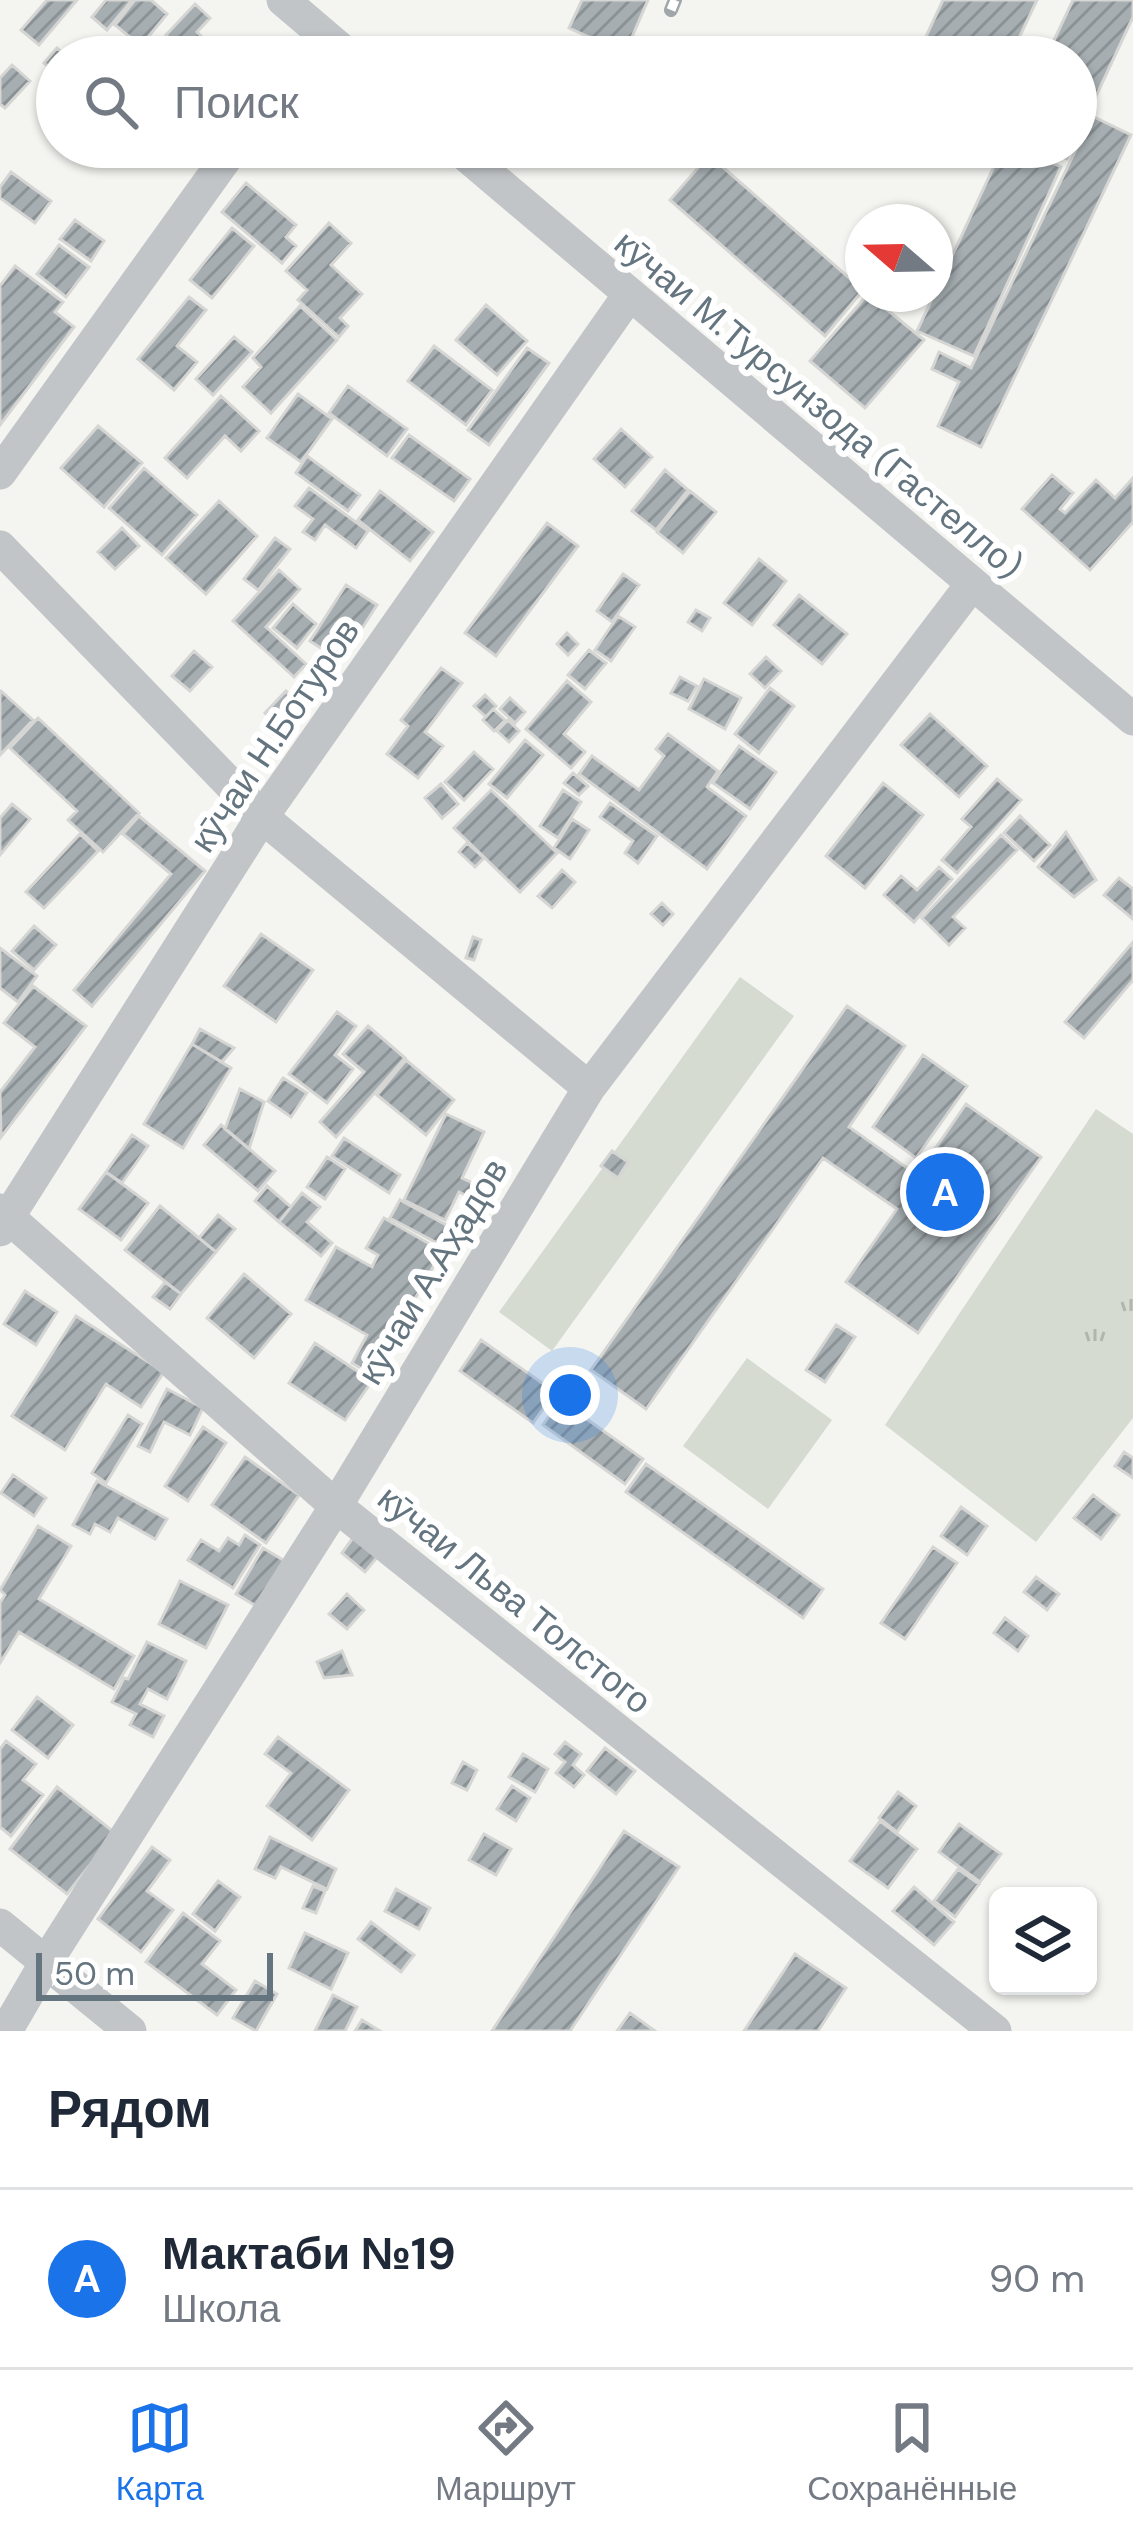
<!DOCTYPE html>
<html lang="ru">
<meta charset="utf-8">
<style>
:root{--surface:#fff;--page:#f2f2f3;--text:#1f2937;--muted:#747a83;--line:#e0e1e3;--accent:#1a73e8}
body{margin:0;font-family:"DM Sans",sans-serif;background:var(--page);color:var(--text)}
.controls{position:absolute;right:36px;bottom:36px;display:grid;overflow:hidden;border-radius:18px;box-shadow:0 3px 9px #0004}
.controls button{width:108px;height:108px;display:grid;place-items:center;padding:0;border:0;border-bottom:3px solid var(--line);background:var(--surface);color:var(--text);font:60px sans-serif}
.compass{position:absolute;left:845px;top:204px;width:108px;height:108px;border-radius:50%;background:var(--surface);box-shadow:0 3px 9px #0004;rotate:290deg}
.scale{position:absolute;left:36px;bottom:30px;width:237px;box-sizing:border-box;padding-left:12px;border:6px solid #647580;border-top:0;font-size:33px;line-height:42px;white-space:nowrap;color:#647580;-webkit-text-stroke:9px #fff;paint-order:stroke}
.you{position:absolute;left:570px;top:1395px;width:42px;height:42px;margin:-30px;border:9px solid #fff;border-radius:50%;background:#1a73e8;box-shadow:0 0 0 18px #1a73e833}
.badge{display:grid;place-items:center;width:78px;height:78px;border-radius:50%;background:var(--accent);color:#fff;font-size:39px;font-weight:700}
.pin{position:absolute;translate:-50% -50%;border:6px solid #fff;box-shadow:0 3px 12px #0006}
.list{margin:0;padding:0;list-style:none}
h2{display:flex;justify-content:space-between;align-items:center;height:156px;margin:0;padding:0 48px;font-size:51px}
h2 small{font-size:39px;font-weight:400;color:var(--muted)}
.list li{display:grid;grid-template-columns:78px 1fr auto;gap:36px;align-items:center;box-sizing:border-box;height:180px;padding:0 48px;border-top:3px solid var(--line)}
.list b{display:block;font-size:45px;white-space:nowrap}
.list p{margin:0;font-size:39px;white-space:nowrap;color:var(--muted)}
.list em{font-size:39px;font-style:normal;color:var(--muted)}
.icon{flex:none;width:66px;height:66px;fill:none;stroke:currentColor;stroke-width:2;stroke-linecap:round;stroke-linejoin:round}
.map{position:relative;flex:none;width:1133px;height:2031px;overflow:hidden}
.search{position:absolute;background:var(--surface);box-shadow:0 3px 9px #0004;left:36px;right:36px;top:36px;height:132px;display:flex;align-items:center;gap:30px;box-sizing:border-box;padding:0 42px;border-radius:66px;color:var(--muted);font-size:45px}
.sheet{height:336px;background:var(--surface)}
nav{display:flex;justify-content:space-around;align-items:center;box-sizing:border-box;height:168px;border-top:3px solid var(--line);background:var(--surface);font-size:33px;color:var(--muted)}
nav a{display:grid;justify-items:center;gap:6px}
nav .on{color:var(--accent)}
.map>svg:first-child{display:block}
.grass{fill:#d5dbd1}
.park{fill:url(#park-tufts)}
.building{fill:url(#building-hatch);stroke:#d5d5d3;stroke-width:3}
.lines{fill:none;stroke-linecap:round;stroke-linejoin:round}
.minor{stroke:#c2c5c8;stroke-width:33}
.rail-casing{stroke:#a0a7ab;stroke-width:14}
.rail{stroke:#fff;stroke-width:9;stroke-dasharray:27;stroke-linecap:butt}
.labels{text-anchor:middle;stroke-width:12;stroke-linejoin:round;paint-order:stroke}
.street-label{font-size:36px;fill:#647580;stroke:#fff}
</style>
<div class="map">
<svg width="1133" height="2031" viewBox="0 0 1133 2031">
<defs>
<pattern id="park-tufts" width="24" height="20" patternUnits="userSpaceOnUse" patternTransform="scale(3)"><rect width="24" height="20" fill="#d5dbd1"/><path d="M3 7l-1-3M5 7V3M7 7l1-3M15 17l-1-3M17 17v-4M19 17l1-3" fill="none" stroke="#b0b6af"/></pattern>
<pattern id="building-hatch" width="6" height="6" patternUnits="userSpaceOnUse" patternTransform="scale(3)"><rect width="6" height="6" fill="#a6aeb2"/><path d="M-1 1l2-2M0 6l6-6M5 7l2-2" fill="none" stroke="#8b9296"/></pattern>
</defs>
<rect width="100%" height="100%" fill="#f4f4f0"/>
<!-- grass -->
<path class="grass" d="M740,977L794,1016L552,1351L499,1312Z
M1096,1109L1133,1134V1418L1036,1542L885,1425Z
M747,1358L832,1420L768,1509L683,1446Z"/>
<!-- park -->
<path class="park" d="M1115,1285L1133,1298V1327L1099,1376L1066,1351Z"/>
<!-- building -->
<path class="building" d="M47,0H77L39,45L21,30Z
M106,0H132L107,30L92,17Z
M135,0H151L167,14L141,46L115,25Z
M582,0H648L625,53L569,28Z
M943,0H1037L1010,57H947L922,45Z
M1073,0H1133V17L1076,139V57H1046Z
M195,4L210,18L197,32L205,40L189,56L166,35Z
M57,48L67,57H57V74L44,63Z
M12,65L30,81L5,108L0,104V78Z
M1092,116L1131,135L981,447L938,426L959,382L932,369L939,352L971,368Z
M1003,147H1017L1061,167L974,356L917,331Z
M1041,147H1072L1067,159Z
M709,155L863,290L825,336L670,200Z
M11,172L51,201L35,223L0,198V187Z
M246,183L296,225L286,237L296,246L282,263L222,212Z
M75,220L104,241L91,261L60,239Z
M329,223L351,243L331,265L362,294L340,318L348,326L339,337L298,300L307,290L286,271Z
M232,228L254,246L212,298L190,280Z
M59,245L89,267L66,297L37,274Z
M15,266L63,302L55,312L74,327L0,425V286Z
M868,294L924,340L865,408L810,361Z
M189,297L206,310L177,346L197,362L174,390L138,359Z
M486,305L527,341L497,375L456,340Z
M300,306L337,340L271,413L243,387L261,367L253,358Z
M234,337L252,352L213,395L196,379Z
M434,346L492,390L466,425L408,381Z
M527,348L549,363L489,445L468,430Z
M348,386L407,429L387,456L329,413Z
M298,394L332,419L301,462L267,438Z
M221,396L259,431L241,451L225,436L187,478L165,458Z
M98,426L142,463L104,507L61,468Z
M621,429L652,457L625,487L594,459Z
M409,435L470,479L454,501L392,458Z
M307,456L360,495L348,511L296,473Z
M144,468L197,515L162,555L109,508Z
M665,470L688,490L656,530L632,511Z
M1052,475L1073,493L1060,509L1065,513L1096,480L1115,498L1133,478V522L1090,570L1022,509Z
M309,488L368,531L356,548L325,525L315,540L303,532L313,519L295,506Z
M380,491L433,532L410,561L358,520Z
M690,491L716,512L683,553L657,532Z
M219,501L257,536L206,594L166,558Z
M547,523L578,546L496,656L465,633Z
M122,528L139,546L115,569L98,552Z
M275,538L290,549L258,590L244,579Z
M759,559L786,581L752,625L724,603Z
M279,570L300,589L266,627L306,664L294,677L233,621Z
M623,574L639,585L612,622L597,611Z
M346,585L377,605L341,661L310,641Z
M799,595L847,634L822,664L774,625Z
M293,604L316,624L297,648L273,628Z
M696,610L710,618L702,631L688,622Z
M618,616L635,627L611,661L595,650Z
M567,633L578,644L568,655L557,644Z
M589,650L606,663L585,689L568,675Z
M194,651L212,667L190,691L172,676Z
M766,657L781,671L765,688L750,674Z
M441,668L462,683L425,732L443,746L418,778L387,754L408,726L401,720Z
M680,677L697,686L688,701L671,693Z
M704,679L741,698L725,729L689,709Z
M567,681L591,702L564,734L585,752L571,768L526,729Z
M770,688L794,706L759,753L735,734Z
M1,691L33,720L0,755V692Z
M286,691L303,708L282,730L265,713Z
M485,695L496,706L486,717L474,706Z
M510,698L525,712L515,723L500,709Z
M493,709L505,720L494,731L483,720Z
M930,714L987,766L959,797L901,745Z
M38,718L139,813L103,852L68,820L77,811L10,748Z
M508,720L519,731L509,742L497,731Z
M668,734L718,771L707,787L746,816L707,869L579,774L592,756L639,790L664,756L656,749Z
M525,740L543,755L507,798L489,784Z
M739,746L776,772L750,809L713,783Z
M474,752L493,769L464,800L445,782Z
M573,773L588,786L579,795L564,783Z
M997,779L1021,800L957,873L942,860L971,827L962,819Z
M883,783L923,815L865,888L826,856Z
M441,784L458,804L442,818L425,798Z
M491,790L557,853L520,892L454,828Z
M563,790L581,802L558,838L540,826Z
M610,803L657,836L638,863L625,853L633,841L600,817Z
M12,804L30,819L0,855V818Z
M139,816L205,871L92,1006L74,990L171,874L123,834Z
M1020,816L1050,845L1034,861L1004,833Z
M572,819L589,830L570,859L554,848Z
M1066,832L1096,880L1074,897L1038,867Z
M80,834L98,851L44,908L26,892Z
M1001,835L1017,850L953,917L965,928L949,945L922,918Z
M467,843L484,858L475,867L459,852Z
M939,867L952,879L914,922L884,895L901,876L917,890Z
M562,870L575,882L552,908L538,896Z
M1119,878L1133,889V919L1104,895Z
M662,903L673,914L663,925L651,914Z
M34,926L56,945L34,970L12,951Z
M261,934L313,970L276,1022L224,986Z
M473,937L481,940L474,960L466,958Z
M1133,942V980L1084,1038L1065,1022Z
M0,948L37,976L18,1002L0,988Z
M33,986L86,1026L1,1137L0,1092L35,1047L4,1023Z
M847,1006L905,1046L849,1127L917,1175L966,1104L1041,1157L918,1333L846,1282L897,1209L823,1158L646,1409L591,1370Z
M337,1012L356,1026L335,1055L353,1069L327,1103L289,1074Z
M368,1026L405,1058L336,1137L320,1122L364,1072L343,1054Z
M200,1029L234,1048L222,1062L192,1044Z
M192,1044L231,1068L183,1148L144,1124Z
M923,1055L967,1086L916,1158L873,1127Z
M406,1060L454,1100L426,1135L377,1095Z
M283,1078L307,1093L291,1117L268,1101Z
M240,1089L264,1102L249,1149L225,1129Z
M446,1114L484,1132L462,1178L492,1192L485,1205L459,1192L445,1220L404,1200Z
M221,1125L275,1171L258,1191L204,1145Z
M132,1135L148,1146L122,1183L106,1172Z
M344,1138L400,1175L389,1193L332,1156Z
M612,1151L628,1162L618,1178L601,1166Z
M327,1157L345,1169L325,1199L307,1187Z
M106,1172L148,1203L121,1240L79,1209Z
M267,1186L291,1207L279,1222L255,1201Z
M302,1193L320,1207L307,1222L332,1243L321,1256L279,1222Z
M400,1200L448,1226L439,1244L390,1218Z
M160,1206L216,1252L181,1294L125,1250Z
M218,1215L235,1229L216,1252L199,1238Z
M384,1218L442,1251L372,1375L352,1363L367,1335L306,1300L336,1247L372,1267L378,1255L366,1248Z
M244,1274L291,1314L254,1358L207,1318Z
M165,1282L181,1294L170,1309L153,1297Z
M25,1291L57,1312L36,1345L4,1324Z
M76,1316L164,1372L141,1407L106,1384L65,1450L12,1416Z
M836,1325L855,1337L825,1382L806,1370Z
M481,1340L555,1392L533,1423L460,1371Z
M315,1343L372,1381L345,1420L289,1383Z
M167,1389L203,1408L190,1435L164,1422L150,1452L138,1446Z
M560,1400L643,1459L625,1484L543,1425Z
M128,1415L142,1424L106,1483L92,1473Z
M203,1427L226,1443L188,1501L165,1486Z
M1124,1452L1133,1458V1478L1115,1466Z
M245,1457L299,1495L266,1543L212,1505Z
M646,1464L823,1589L803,1618L626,1492Z
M13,1475L46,1498L34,1516L1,1493Z
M97,1481L167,1519L155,1539L118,1518L110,1532L95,1524L90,1534L73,1525Z
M1093,1495L1119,1515L1101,1539L1074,1518Z
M961,1507L987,1526L967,1555L941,1536Z
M38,1526L71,1546L39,1599L134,1656L114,1689L19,1632L0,1663V1603L5,1595L0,1590Z
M245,1535L260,1545L233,1588L188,1560L201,1540L219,1551L228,1538L239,1545Z
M355,1535L379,1555L365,1572L342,1553Z
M933,1547L957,1563L905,1639L881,1623Z
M263,1548L288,1563L261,1609L236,1594Z
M1036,1577L1059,1594L1047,1610L1024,1592Z
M180,1581L228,1605L206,1648L159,1624Z
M347,1594L364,1610L347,1629L329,1614Z
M1005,1618L1028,1636L1018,1651L994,1633Z
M147,1642L186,1661L167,1699L148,1689L140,1704L164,1716L153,1737L130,1725L136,1714L112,1702L124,1678L128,1679Z
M342,1651L352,1675L324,1678L317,1662Z
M37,1697L73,1725L48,1758L12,1730Z
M278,1737L349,1790L312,1840L267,1806L291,1773L265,1754Z
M6,1741L36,1764L23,1780L43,1795L11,1836L0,1827V1749Z
M565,1742L581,1754L573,1765L584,1775L574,1787L556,1773L565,1762L555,1754Z
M605,1748L635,1771L616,1794L587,1771Z
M523,1754L548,1769L535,1792L509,1777Z
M463,1762L477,1770L467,1790L452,1783Z
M512,1786L530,1798L516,1821L497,1809Z
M57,1787L115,1833L67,1894L10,1849Z
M898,1792L916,1806L897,1832L879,1818Z
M880,1821L917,1849L888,1888L850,1861Z
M959,1824L1001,1854L980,1882L939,1852Z
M624,1831L679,1867L570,2031H492Z
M484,1834L511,1849L496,1875L469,1860Z
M270,1837L336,1869L327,1889L281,1867L275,1878L255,1869Z
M152,1847L170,1860L147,1891L173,1910L141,1952L98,1919Z
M958,1869L979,1884L955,1917L934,1901Z
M218,1881L240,1897L215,1931L193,1914Z
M313,1886L325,1891L316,1913L303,1908Z
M914,1887L954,1922L934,1945L893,1911Z
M396,1889L430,1908L419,1929L385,1911Z
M183,1913L220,1941L202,1964L236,1990L217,2015L146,1962Z
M371,1922L414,1955L401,1972L358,1939Z
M305,1933L348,1953L331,1989L289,1968Z
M795,1954L846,1988L818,2031H744Z
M255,1981L277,1994L256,2031L233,2018Z
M333,1995L357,2007L345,2031H315Z
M630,2013L655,2031H617Z
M362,2020L380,2031H355Z"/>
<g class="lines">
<!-- minor -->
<path class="minor" d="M283,0L350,57
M456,147L1133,719
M0,473L234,147
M0,547L262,817L589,1088
M0,1210L336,1506L995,2031
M0,1230L262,817L629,295
M0,1925L130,2031
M6,2031L45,1964L336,1506L589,1088L972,584"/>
<defs>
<path id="rail" d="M671,10L675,0"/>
</defs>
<!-- rail casing -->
<use href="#rail" class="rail-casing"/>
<!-- rail -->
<use href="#rail" class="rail"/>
</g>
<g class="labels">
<!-- street labels -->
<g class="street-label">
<text transform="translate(819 404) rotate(40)" y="13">кӯчаи М.Турсунзода (Гастелло)</text>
<text transform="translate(274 735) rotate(-56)" y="13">кӯчаи Н.Ботуров</text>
<text transform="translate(432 1271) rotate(-59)" y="13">кӯчаи А.Аҳадов</text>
<text transform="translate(515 1599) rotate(39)" y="13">кӯчаи Льва Толстого</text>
</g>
</g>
</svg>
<div class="controls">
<button><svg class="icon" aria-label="layers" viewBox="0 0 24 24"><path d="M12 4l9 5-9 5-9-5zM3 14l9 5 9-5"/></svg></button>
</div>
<svg class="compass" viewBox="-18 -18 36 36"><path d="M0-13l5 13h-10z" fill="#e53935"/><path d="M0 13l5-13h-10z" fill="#747a83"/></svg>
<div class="scale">50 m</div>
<div class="you"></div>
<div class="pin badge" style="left:945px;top:1192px">A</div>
<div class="search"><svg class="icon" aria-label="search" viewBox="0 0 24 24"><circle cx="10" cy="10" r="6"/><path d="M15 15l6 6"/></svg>Поиск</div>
</div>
<section class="sheet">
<h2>Рядом<small></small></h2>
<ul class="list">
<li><span class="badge">A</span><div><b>Мактаби №19</b><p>Школа</p></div><em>90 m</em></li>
</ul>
</section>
<nav>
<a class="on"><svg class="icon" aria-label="map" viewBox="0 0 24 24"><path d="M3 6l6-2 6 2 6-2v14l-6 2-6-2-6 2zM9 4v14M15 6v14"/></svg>Карта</a>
<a><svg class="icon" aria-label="directions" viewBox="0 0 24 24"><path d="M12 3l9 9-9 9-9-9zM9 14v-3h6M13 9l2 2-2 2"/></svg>Маршрут</a>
<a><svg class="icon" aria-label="saved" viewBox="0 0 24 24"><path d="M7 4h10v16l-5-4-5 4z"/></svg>Сохранённые</a>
</nav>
